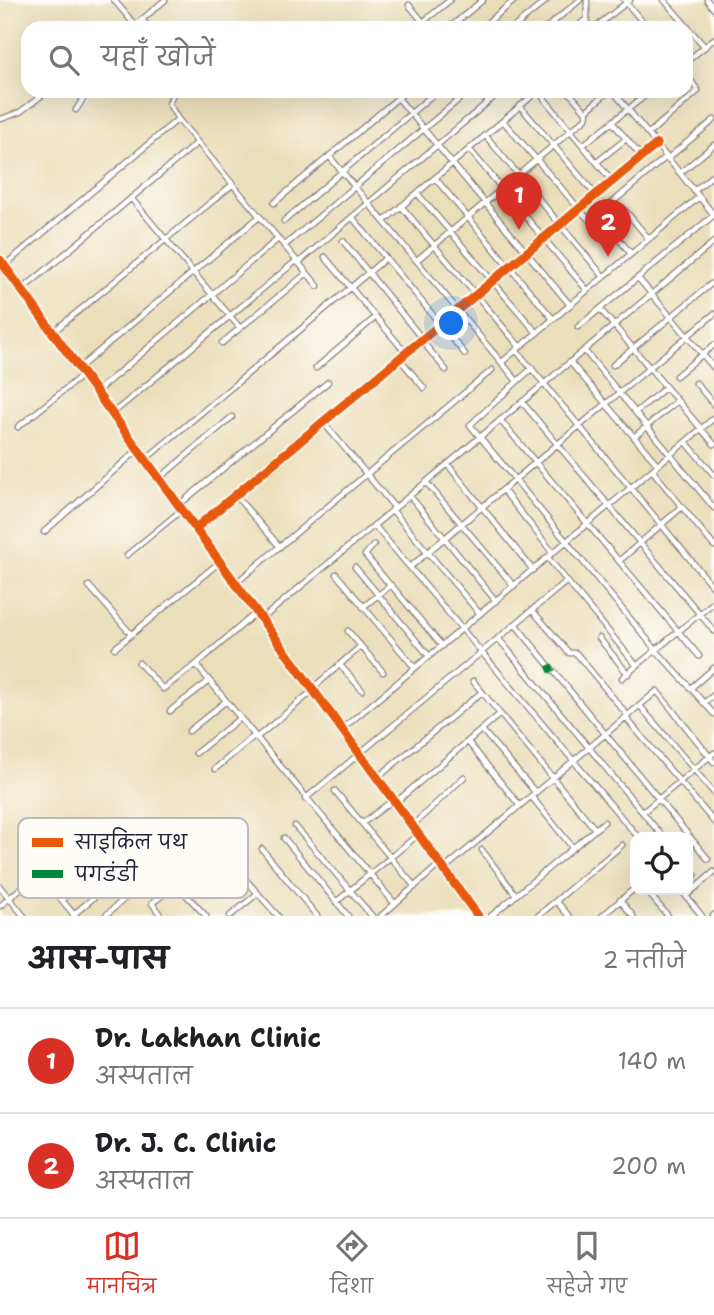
<!DOCTYPE html>
<html lang="hi">
<meta charset="utf-8">
<style>
:root{--surface:#fff;--page:#f2f2f2;--text:#202124;--muted:#757577;--line:#e0e0e0;--accent:#d93025}
body{margin:0;font-family:"Shantell Sans","Playpen Sans Deva",sans-serif;background:var(--page);color:var(--text)}
.controls{position:absolute;right:21px;bottom:21px;display:grid;overflow:hidden;border-radius:14px;box-shadow:0 7px 28px #0002}
.controls button{width:63px;height:63px;display:grid;place-items:center;padding:0;border:0;border-bottom:2px solid var(--line);background:var(--surface);color:var(--text);font:35px sans-serif}
.you{position:absolute;left:452px;top:324px;width:24px;height:24px;margin:-18px;border:5px solid #fff;border-radius:50%;background:#1a73e8;box-shadow:0 0 0 10px #1a73e833}
.badge{display:grid;place-items:center;width:46px;height:46px;border-radius:50%;background:var(--accent);color:#fff;font-size:23px;font-weight:700}
.pin{position:absolute;translate:-50% -58px;filter:drop-shadow(0 2px 4px #0008)}
.pin::after{content:'';position:absolute;top:37px;width:24px;height:21px;background:inherit;clip-path:polygon(0 0,100% 0,50% 100%)}
.list{margin:0;padding:0;list-style:none}
h2{display:flex;justify-content:space-between;align-items:center;height:91px;margin:0;padding:0 28px;font-size:30px}
h2 small{font-size:23px;font-weight:400;color:var(--muted)}
.list li{display:grid;grid-template-columns:46px 1fr auto;gap:21px;align-items:center;box-sizing:border-box;height:105px;padding:0 28px;border-top:2px solid var(--line)}
.list b{display:block;font-size:26px;white-space:nowrap}
.list p{margin:0;font-size:23px;white-space:nowrap;color:var(--muted)}
.list em{font-size:23px;font-style:normal;color:var(--muted)}
.icon{flex:none;width:38px;height:38px;fill:none;stroke:currentColor;stroke-width:2;stroke-linecap:round;stroke-linejoin:round}
.map{position:relative;flex:none;width:714px;height:916px;overflow:hidden}
.search{position:absolute;background:var(--surface);box-shadow:0 7px 28px #0002;left:21px;right:21px;top:21px;height:77px;display:flex;align-items:center;gap:18px;box-sizing:border-box;padding:0 24px;border-radius:21px;color:var(--muted);font-size:26px}
.sheet{height:301px;background:var(--surface)}
nav{display:flex;justify-content:space-around;align-items:center;box-sizing:border-box;height:98px;border-top:2px solid var(--line);background:var(--surface);font-size:19px;color:var(--muted)}
nav a{display:grid;justify-items:center;gap:4px}
nav .on{color:var(--accent)}
.map>svg:first-child{display:block}
.lines{fill:none;stroke-linecap:round;stroke-linejoin:round}
.street-casing{stroke:#86807a;stroke-width:7}
.street{stroke:#fff;stroke-width:4.5}
.quiet{stroke:#00873e;stroke-width:7;stroke-dasharray:14 7;stroke-linecap:butt}
.cycleway-casing{stroke:#fdfcf7;stroke-width:13}
.cycleway{stroke:#e8590c;stroke-width:9}
.key{fill:#fdfcf7;stroke:#bbbbbf;stroke-width:2}
.key-label{font-size:19px;fill:#22223b}
</style>
<div class="map">
<svg width="714" height="916" viewBox="0 0 714 916">
<rect width="100%" height="100%" fill="#fdfcf7"/>
<filter id="ink" filterUnits="userSpaceOnUse"><feTurbulence type="fractalNoise" baseFrequency=".0143" numOctaves="2"/><feDisplacementMap in="SourceGraphic" scale="14" xChannelSelector="R" yChannelSelector="G"/><feConvolveMatrix kernelMatrix="1 2 1 2 8 2 1 2 1" color-interpolation-filters="sRGB"/></filter>
<filter id="wash" filterUnits="userSpaceOnUse"><feTurbulence type="fractalNoise" baseFrequency=".00686" numOctaves="4" result="noise"/><feDisplacementMap in="SourceGraphic" scale="28" xChannelSelector="R" yChannelSelector="G"/><feGaussianBlur stdDeviation="1.57" result="paint"/><feColorMatrix in="noise" values="0 0 0 0 0 0 0 0 0 0 0 0 0 0 0 0 0 1.4 0 .05"/><feComposite in="paint" operator="in"/></filter>
<g filter="url(#wash)">
<rect width="100%" height="100%" fill="#ebdeba"/>
</g>
<g filter="url(#ink)">
<g class="lines">
<defs>
<path id="street" d="M114,0L135,25
M624,0L648,28
M664,0L705,47
M707,0L714,9
M409,5L428,28
M142,20L150,28
M423,22L450,0
M132,28L165,0
M449,28L483,0
M481,28L515,0
M513,28L547,0
M546,28L580,0
M576,28L585,20
M587,28V0
M594,28L630,0
M686,62L714,39
M174,91L169,104L178,119L318,286
M480,91L488,102
M538,91L612,181
M613,91L714,215
M398,98L570,305
M520,106L595,194
M76,110L88,91
M586,111L609,91
M1,119L20,112L48,91
M503,121L588,219
M612,122L641,156
M648,134L698,91L686,73
M485,135L604,277
M583,145L651,91
M469,149L587,290
M329,156L517,381
M667,159L714,120
M597,162L626,139
M680,173L714,145
M435,178L553,319
M694,191L714,174
M417,193L537,333
M131,198L240,328
M274,203L406,91
M401,206L520,347
M623,208L649,239
M352,217L465,354
M284,221L437,91
M384,221L538,91
M343,241L423,340
M284,246L469,91
M631,254L599,214L666,157
M325,257L406,353
M0,260L478,916
M417,260L586,118L587,113L568,91
M298,263L501,91
M5,265L178,119
M638,278L714,368
M23,289L197,143
M600,309L714,444
M578,327L714,215
M53,332L232,185
M422,341L446,370
M222,343L307,273
M516,350L714,588
M584,350L714,508
M399,358L424,388
M502,362L699,197
M570,362L658,465
M613,365L711,284
M79,368L259,217
M316,368L376,317
M532,368L470,425L656,650L714,714
M676,376L714,345
M696,383L714,405
M97,391L278,239
M522,402L714,631
M636,412L666,387
M113,413L296,261
M500,420L699,656
M323,422L395,508
M18,427L84,374
M634,437L677,401
M686,442L714,475
M147,458L386,258
M448,465L533,570
M652,470L714,546
M161,477L232,417
M426,482L514,586
M503,490L553,553
M235,495L280,547
M410,496L496,601
M180,504L328,382
M392,510L480,614
M374,525L638,837
M197,527L657,144
M44,532L140,448
M374,545L365,555L390,585
M127,555L183,509
M548,558L637,666
M619,561L682,507
M355,567L429,656
M410,567L714,314
M336,574L415,668
M237,582L492,370
M89,586L131,634
M363,607L391,585L442,646
M532,610L569,653H576L628,716
M258,611L199,662L198,667L395,904
M263,618L714,242
M515,624L708,859
M348,631L383,672
M498,638L663,837
M599,638L628,674
M115,648L221,561
M139,663L163,689L198,663
M340,665L362,690
M622,678L714,602
M473,681L595,829
M314,687L361,646
M692,687L714,668
M705,702L714,695
M640,706L714,793
M170,711L209,681
M626,718L714,822
M342,729L714,418
M482,730L536,793
M189,731L226,701
M256,738L315,689
M468,742L520,806
M196,753L240,718
M215,769L254,736
M377,778L482,692
M335,791L415,887
M531,796L573,848
M305,799L567,581
M396,802L500,714
M643,812L714,753
M363,823L393,800
M413,825L464,777
M295,826L372,916
M284,838L348,916
M213,843L278,916
M262,849L317,916
M482,850L516,895
M688,867L695,875
M444,869L657,691L714,762
M42,876L75,916
M0,887L24,916
M646,890L668,916
M681,890L702,916
M686,896L714,872
M62,900L103,862
M620,900L633,916
M556,901L569,916
M336,902L419,834
M0,906L27,883
M73,915L175,829
M105,916L187,843
M161,916L152,903L177,885L206,916
M230,916L258,893
M381,916L440,864
M491,916L604,822
M538,916L622,845
M602,916L635,888
M713,916L714,915"/>
</defs>
<!-- street casing -->
<use href="#street" class="street-casing"/>
<!-- street -->
<use href="#street" class="street"/>
<!-- quiet -->
<path class="quiet" d="M549,665L552,672"/>
<defs>
<path id="cycleway" d="M0,260L478,916
M197,527L657,144"/>
</defs>
<!-- cycleway casing -->
<use href="#cycleway" class="cycleway-casing"/>
<!-- cycleway -->
<use href="#cycleway" class="cycleway"/>
</g>
</g>
<!-- legend -->
<rect x="18" y="818" width="230" height="80" rx="10" class="key"/>
<rect x="32" y="838" width="31" height="9" fill="#e8590c"/>
<rect x="32" y="870" width="31" height="8" fill="#00873e"/>
<g class="key-label">
<text x="75" y="849">साइकिल पथ</text>
<text x="75" y="881">पगडंडी</text>
</g>
</svg>
<div class="controls">
<button><svg class="icon" aria-label="locate" viewBox="0 0 24 24"><circle cx="12" cy="12" r="6"/><path d="M12 2v4M12 18v4M2 12h4M18 12h4"/></svg></button>
</div>
<div class="you"></div>
<div class="pin badge" style="left:519px;top:230px">1</div>
<div class="pin badge" style="left:608px;top:257px">2</div>
<div class="search"><svg class="icon" aria-label="search" viewBox="0 0 24 24"><circle cx="10" cy="10" r="6"/><path d="M15 15l6 6"/></svg>यहाँ खोजें</div>
</div>
<section class="sheet">
<h2>आस-पास<small>2 नतीजे</small></h2>
<ul class="list">
<li><span class="badge">1</span><div><b>Dr. Lakhan Clinic</b><p>अस्पताल</p></div><em>140 m</em></li>
<li><span class="badge">2</span><div><b>Dr. J. C. Clinic</b><p>अस्पताल</p></div><em>200 m</em></li>
</ul>
</section>
<nav>
<a class="on"><svg class="icon" aria-label="map" viewBox="0 0 24 24"><path d="M3 6l6-2 6 2 6-2v14l-6 2-6-2-6 2zM9 4v14M15 6v14"/></svg>मानचित्र</a>
<a><svg class="icon" aria-label="directions" viewBox="0 0 24 24"><path d="M12 3l9 9-9 9-9-9zM9 14v-3h6M13 9l2 2-2 2"/></svg>दिशा</a>
<a><svg class="icon" aria-label="saved" viewBox="0 0 24 24"><path d="M7 4h10v16l-5-4-5 4z"/></svg>सहेजे गए</a>
</nav>
